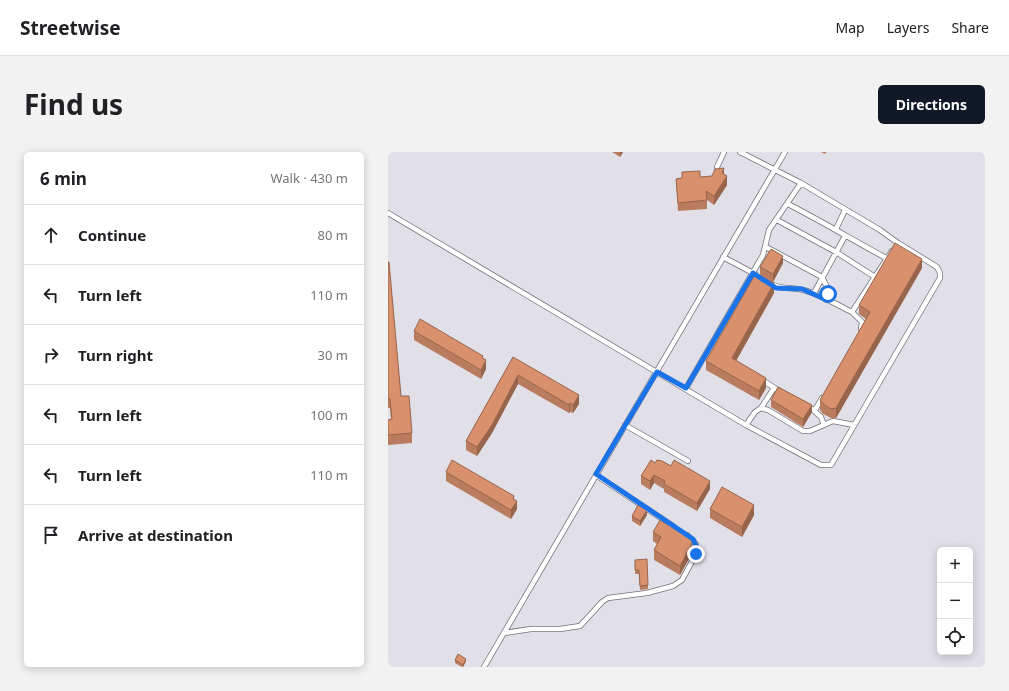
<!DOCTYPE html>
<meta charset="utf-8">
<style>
:root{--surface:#fff;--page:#f2f2f2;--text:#202124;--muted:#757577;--line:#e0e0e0;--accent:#111827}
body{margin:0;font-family:"Noto Sans",sans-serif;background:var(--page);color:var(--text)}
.controls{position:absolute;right:12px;bottom:12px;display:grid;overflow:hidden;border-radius:6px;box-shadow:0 2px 10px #0003}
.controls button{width:36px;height:36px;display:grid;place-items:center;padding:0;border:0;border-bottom:1px solid var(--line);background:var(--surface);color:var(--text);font:20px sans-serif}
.stop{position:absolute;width:12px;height:12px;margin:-9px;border:3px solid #1a73e8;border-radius:50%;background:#fff}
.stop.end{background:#1a73e8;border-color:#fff;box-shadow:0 1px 4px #0008}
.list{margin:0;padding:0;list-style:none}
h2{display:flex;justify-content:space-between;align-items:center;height:52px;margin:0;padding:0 16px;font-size:17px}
h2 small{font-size:13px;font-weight:400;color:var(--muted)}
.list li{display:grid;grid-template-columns:26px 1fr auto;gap:12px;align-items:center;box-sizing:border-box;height:60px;padding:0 16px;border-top:1px solid var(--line)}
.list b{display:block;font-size:15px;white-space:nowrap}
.list em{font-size:13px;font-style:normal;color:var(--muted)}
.icon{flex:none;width:22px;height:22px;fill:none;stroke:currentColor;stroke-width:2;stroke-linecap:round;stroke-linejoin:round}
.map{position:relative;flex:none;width:597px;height:515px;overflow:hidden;border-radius:6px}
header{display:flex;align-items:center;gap:24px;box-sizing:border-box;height:56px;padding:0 20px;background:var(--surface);border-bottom:1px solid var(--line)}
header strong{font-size:19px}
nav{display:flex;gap:22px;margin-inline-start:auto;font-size:14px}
.intro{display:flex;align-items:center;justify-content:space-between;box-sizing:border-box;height:96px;padding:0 24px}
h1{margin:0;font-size:28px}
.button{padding:10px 18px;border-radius:6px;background:var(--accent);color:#fff;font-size:14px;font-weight:700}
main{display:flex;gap:24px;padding:0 24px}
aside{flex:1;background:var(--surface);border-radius:6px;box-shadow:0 2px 10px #0003}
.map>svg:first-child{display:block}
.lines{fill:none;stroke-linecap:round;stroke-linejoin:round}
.lane-casing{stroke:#727078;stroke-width:6}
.lane{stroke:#fff;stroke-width:4.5}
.wall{fill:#ba7c5e}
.shaded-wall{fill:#97654c}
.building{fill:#d8906d;stroke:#97654c}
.route{stroke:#1a73e8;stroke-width:5}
</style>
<header>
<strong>Streetwise</strong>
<nav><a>Map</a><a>Layers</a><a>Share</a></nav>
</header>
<div class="intro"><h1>Find us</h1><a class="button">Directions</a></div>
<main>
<aside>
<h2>6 min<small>Walk · 430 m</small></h2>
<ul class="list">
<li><svg class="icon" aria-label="ahead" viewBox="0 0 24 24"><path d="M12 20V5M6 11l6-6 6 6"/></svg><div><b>Continue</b></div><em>80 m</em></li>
<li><svg class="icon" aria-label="left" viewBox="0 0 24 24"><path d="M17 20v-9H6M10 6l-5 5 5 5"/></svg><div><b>Turn left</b></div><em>110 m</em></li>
<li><svg class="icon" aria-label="right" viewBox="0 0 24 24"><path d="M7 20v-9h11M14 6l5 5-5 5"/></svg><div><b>Turn right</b></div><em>30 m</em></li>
<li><svg class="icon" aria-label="left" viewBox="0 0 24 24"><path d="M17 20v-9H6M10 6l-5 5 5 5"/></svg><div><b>Turn left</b></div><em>100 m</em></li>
<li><svg class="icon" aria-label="left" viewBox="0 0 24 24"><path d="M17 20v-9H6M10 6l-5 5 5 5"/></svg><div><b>Turn left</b></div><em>110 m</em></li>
<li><svg class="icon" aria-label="arrive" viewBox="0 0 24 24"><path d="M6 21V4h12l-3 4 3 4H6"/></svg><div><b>Arrive at destination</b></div></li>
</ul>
</aside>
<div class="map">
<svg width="597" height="515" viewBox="0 0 597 515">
<rect width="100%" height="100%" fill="#e1dfe8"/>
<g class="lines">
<defs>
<path id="lane" d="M329,15L336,0
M400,52C433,69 465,88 498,106
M0,61L358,273L433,313H443L552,126V121L549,115L510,91L492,78L413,31L352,0
M389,68L448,100L487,125
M448,77L457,58
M378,95L434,125L440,137L439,148
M335,105L367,122
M381,131C392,138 403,135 415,138C432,142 449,153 464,160L504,99
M426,141L457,84
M464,160L474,170L473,177
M374,228L393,240
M298,236L375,103L381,78L413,31
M373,256L386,236
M424,257L433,265L436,273
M427,258L434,246
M237,273L300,309
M358,273L367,260L373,256L380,258L415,279H422L445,269L466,273
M208,323L285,374
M116,481L143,477H172L192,474L214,450L220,446L259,441L285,434L294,428L308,402V392L299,383
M96,515L397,0"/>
</defs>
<!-- lane casing -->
<use href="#lane" class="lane-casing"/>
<!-- lane -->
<use href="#lane" class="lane"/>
</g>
<!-- wall -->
<path class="wall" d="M224,0H235L232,5Z
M433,0H438L437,2Z
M294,20L312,25L324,24L336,22L339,33L326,53L319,48V57L290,59L288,27L294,26Z
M0,110L13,244L24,281V291L0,293V268L3,267L2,256H0Z
M395,111L385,130L372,123V115Z
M534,116L448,266H443L435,262L432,258V248L478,167L471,162V153Z
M386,141L348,209L378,236L371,248L318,218V209Z
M26,179L95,206L98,217L93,227L26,188Z
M125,205L191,252L185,261L182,260L181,261L130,232L104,281L89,304L78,298V289Z
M383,248L424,260L415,275L383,255Z
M267,311L322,337L309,359L276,340V337L266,331L262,338L253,332V324Z
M58,320L129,357L123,367L58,329Z
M322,357L366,363L354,385L322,366Z
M259,363L252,374L244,369V364Z
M265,380L304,401L292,423L266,408V398L269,392L265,389Z
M247,408L260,433V437L252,438L251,422H247Z
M67,508L78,509L75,515H74L67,511Z"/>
<!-- shaded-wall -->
<path class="shaded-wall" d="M232,0H235L232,5Z
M336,16V25L334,21Z
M339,24V33L326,53V44Z
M395,104V111L385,130V122Z
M534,107V116L448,266V256Z
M386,131V141L344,216V206Z
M95,204V213L98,208V217L93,227V218L94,206Z
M130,223V232L104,281L89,304V295Z
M378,226V236L371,248V239Z
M191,243V252L185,261V253Z
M182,251V260L181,261V253Z
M424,253V260L415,275V267Z
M266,323V331L262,338V329Z
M322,329V337L309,359V351Z
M126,344V353L129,349V357L123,367V358L125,347Z
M366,353V363L354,385V375Z
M259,358V363L252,374V369Z
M304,392V401L292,423V414Z
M78,507V509L75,515V513Z"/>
<!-- building -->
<path class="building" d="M336,16L334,21L339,24L326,44L318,39L319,48L290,51L288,27L294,26V20L312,19V25L324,24L327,17Z
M507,91L534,107L448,256L443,257L435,252L432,248L482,160L471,153Z
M383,97L395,104L385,122L372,115Z
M0,110H1L13,244H21L24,281L0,283V268L4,267L2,247H0Z
M368,121L386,131L344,206L378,226L371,239L318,209Z
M32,167L95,204L94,206L98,208L93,218L26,179Z
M125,205L191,243L185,253L182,251L181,253L130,223L104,273L89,295L78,289Z
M390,235L424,253L415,267L383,248Z
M64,308L126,344L125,347L129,349L123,358L58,320Z
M263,308L267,311L269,308L274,309L283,314L286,308L322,329L309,351L276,332L277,329L266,323L262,329L253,324Z
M334,335L366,353L354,375L322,357Z
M250,353L259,358L252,369L244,364Z
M272,368L280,373L281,371L304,384V392L292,414L266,398L273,385L265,380Z
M259,407L260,433L252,434L251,418H247V408Z
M70,502L78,507L75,513L67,508Z"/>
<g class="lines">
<!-- route -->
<path class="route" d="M308,402L309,396L305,387L208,322L269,220L298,236L365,121L388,136L414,137L439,148L440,142"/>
</g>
</svg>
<div class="controls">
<button>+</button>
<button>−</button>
<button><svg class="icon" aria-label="locate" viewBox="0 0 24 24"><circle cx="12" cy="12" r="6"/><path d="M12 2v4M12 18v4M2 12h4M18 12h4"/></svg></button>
</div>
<div class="stop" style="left:440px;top:142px"></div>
<div class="stop end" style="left:308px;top:402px"></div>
</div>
</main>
